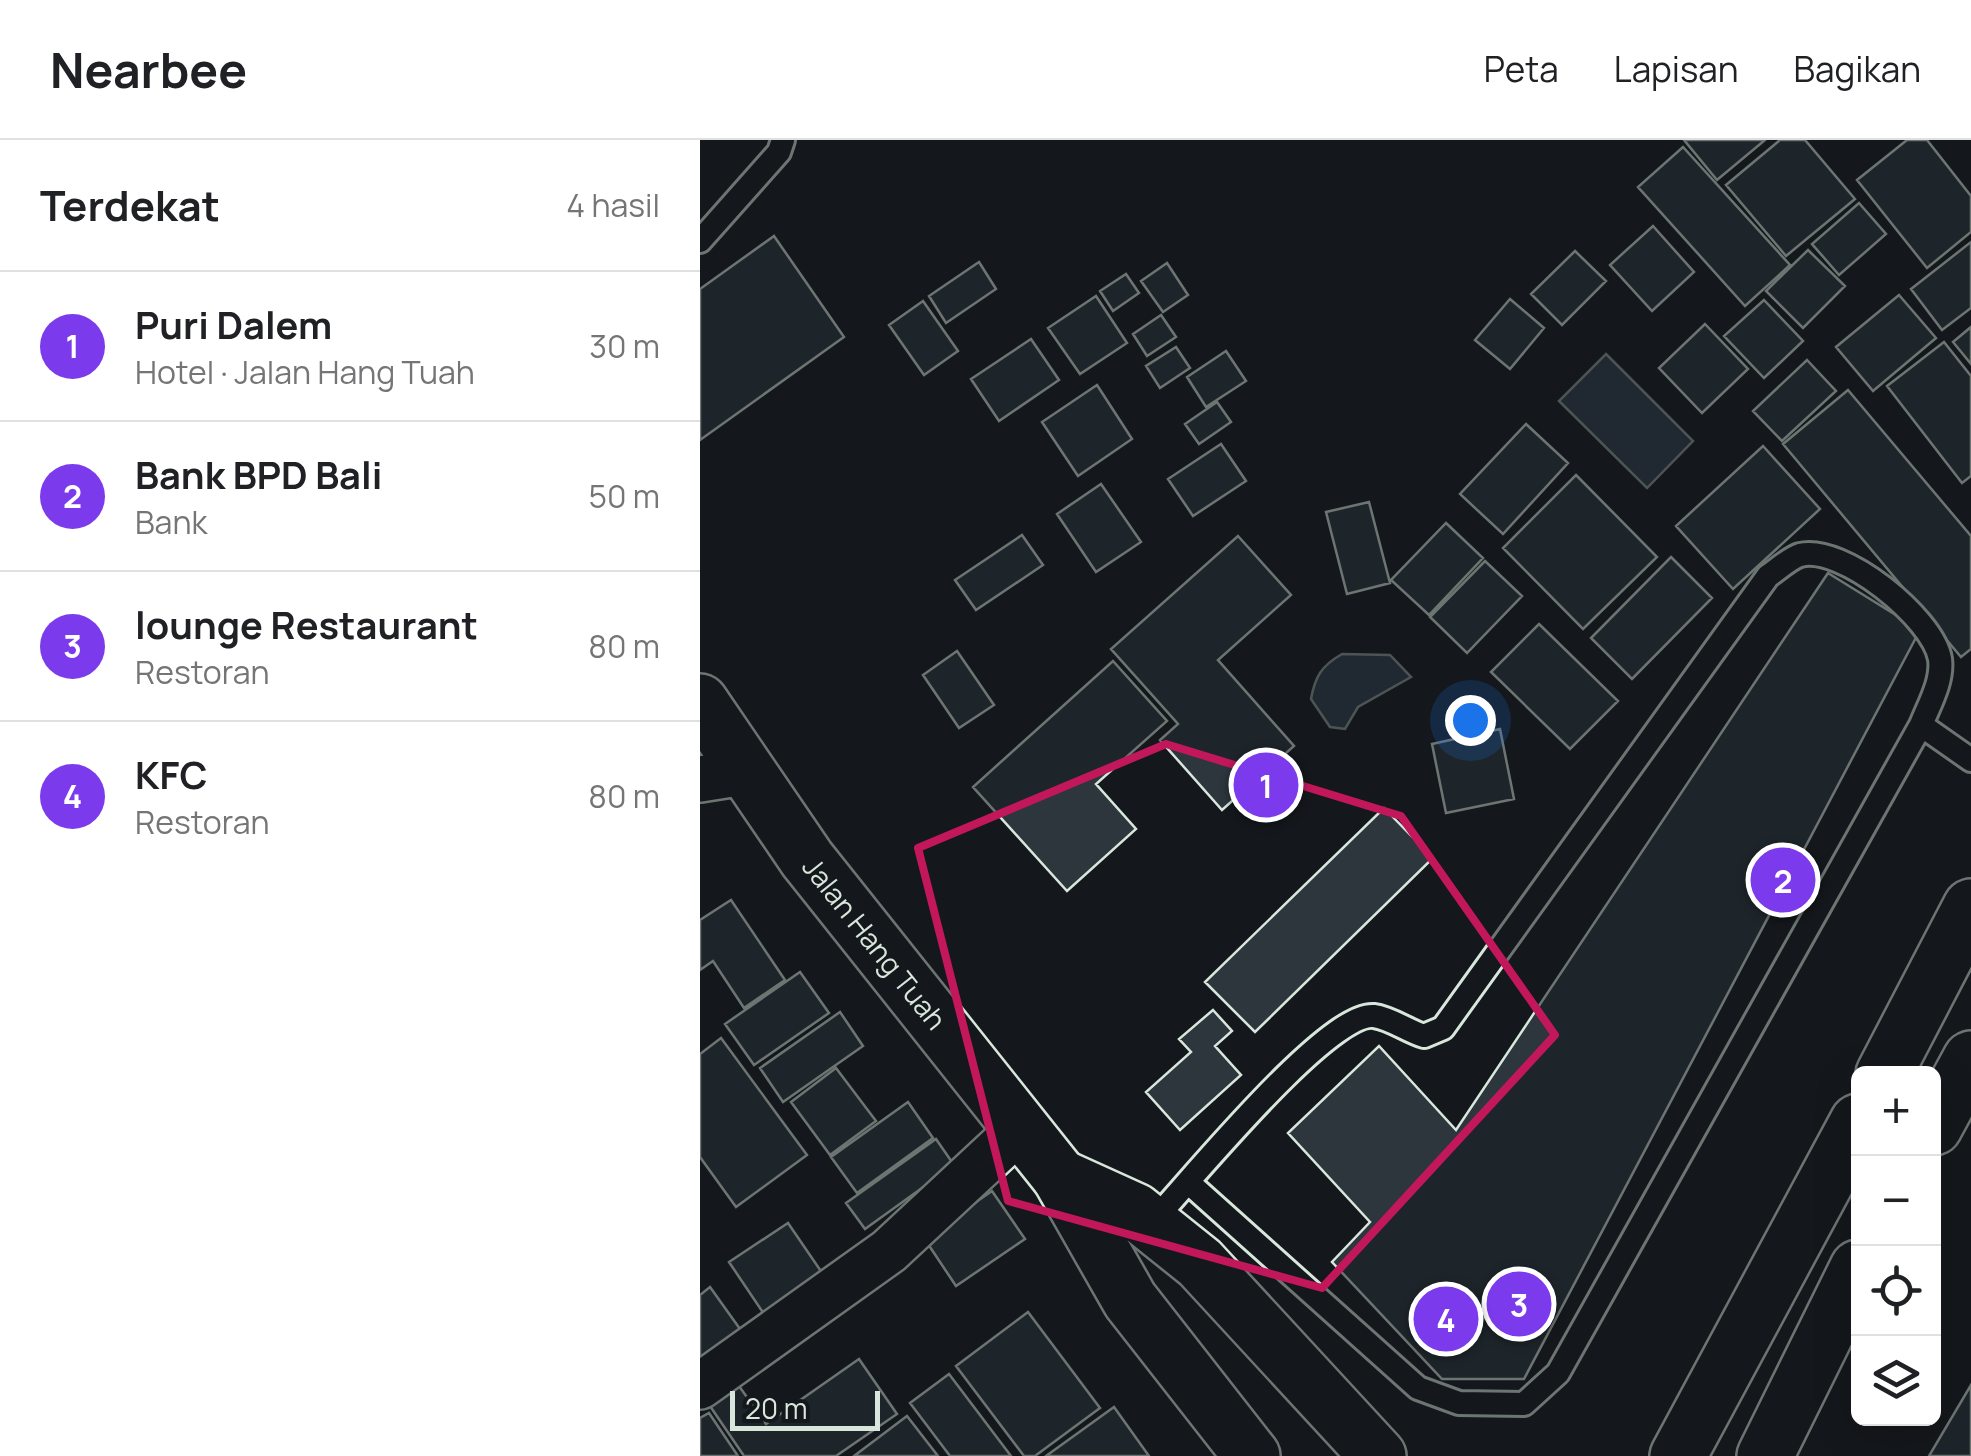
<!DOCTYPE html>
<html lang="id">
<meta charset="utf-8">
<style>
:root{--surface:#fff;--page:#f2f2f2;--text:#202124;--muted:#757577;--line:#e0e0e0;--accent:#7c3aed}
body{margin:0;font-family:Manrope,sans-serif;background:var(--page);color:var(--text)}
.controls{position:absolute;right:30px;bottom:30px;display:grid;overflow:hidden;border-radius:15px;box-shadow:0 10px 40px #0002}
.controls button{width:90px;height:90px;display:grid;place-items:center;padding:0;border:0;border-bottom:2px solid var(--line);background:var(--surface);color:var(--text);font:50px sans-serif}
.scale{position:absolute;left:30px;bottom:25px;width:150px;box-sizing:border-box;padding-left:10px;border:5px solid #d8e6dc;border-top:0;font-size:28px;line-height:35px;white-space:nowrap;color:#d8e6dc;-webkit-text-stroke:8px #14181c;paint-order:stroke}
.you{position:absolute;left:770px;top:580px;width:35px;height:35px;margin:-25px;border:8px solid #fff;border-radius:50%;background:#1a73e8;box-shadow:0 0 0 15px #1a73e833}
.badge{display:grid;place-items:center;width:65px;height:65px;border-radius:50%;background:var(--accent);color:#fff;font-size:32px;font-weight:700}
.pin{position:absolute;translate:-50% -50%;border:5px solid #fff;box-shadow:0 2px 10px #0006}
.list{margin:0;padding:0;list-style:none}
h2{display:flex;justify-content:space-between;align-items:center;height:130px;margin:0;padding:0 40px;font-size:42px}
h2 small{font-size:32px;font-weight:400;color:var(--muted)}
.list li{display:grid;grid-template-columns:65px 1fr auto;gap:30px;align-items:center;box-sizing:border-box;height:150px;padding:0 40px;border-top:2px solid var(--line)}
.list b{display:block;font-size:38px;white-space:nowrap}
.list p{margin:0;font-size:32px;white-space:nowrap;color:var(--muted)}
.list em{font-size:32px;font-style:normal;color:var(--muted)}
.icon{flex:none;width:55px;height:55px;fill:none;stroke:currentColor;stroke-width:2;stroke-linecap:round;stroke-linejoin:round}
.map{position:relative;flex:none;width:1271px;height:1316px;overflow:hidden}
header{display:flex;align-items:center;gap:60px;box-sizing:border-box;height:140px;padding:0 50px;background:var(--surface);border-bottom:2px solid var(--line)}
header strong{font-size:48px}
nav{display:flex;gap:55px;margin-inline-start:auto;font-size:35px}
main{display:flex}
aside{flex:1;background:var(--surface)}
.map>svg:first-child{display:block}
.water{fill:#2f3f4d;stroke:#939e99;stroke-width:2.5}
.building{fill:#2c363c;stroke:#d8e6dc;stroke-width:2.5}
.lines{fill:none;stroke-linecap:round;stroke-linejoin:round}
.lane-casing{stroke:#d8e6dc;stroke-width:28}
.street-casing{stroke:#d8e6dc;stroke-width:50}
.secondary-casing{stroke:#d8e6dc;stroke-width:60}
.highway-casing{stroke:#d8e6dc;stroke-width:60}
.lane{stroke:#14181c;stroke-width:22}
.street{stroke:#14181c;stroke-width:45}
.secondary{stroke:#14181c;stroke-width:55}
.highway{stroke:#14181c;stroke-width:55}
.marked{fill:none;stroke:#c2185b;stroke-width:8;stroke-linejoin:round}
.labels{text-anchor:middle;stroke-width:8;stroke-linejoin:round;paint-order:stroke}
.street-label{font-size:28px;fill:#d8e6dc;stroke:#14181c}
</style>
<header>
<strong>Nearbee</strong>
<nav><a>Peta</a><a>Lapisan</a><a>Bagikan</a></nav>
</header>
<main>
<aside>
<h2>Terdekat<small>4 hasil</small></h2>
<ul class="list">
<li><span class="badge">1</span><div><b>Puri Dalem</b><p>Hotel · Jalan Hang Tuah</p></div><em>30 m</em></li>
<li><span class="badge">2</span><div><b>Bank BPD Bali</b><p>Bank</p></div><em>50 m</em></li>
<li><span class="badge">3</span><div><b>lounge Restaurant</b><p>Restoran</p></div><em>80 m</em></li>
<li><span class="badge">4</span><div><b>KFC</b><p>Restoran</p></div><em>80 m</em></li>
</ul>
</aside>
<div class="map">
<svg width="1271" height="1316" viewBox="0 0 1271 1316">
<rect width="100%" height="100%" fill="#14181c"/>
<!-- water -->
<path class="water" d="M906,214L993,301L947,348L859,261Z
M642,514L690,515L711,537L658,567L645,589L630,587L611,559C615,537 621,526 642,514Z"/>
<!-- building -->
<path class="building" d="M984,0H1065L1017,40Z
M1080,0H1105L1155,59L1086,116L1026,45Z
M1207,0H1227L1271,56V92L1227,128L1157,40Z
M983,7L1090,125L1045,166L938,47Z
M1159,63L1186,94L1139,135L1112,104Z
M953,86L994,132L952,171L910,125Z
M74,96L144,197L0,300V149Z
M1271,102V168L1242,190L1211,149Z
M1108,110L1145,146L1103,188L1066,151Z
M875,111L906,141L862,185L831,154Z
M279,122L296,149L246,183L229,156Z
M467,123L488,155L463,172L441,141Z
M426,134L439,153L413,171L400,151Z
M1199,155L1236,198L1173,251L1136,207Z
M396,156L427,203L380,234L348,188Z
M810,159L844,188L810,229L775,200Z
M1064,160L1103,201L1064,238L1024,196Z
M223,161L258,211L224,235L189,185Z
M461,175L476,197L447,216L433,194Z
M1005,184L1048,229L1002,273L959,228Z
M1271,187V224L1253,202Z
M331,199L359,240L299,281L271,239Z
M1244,202L1271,236V336L1262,343L1187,246Z
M476,207L490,228L460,248L446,226Z
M526,211L546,241L506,267L487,237Z
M1107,220L1136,251L1082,301L1053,271Z
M397,245L432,299L378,336L342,282Z
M1148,250L1271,396V509L1261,517L1083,304Z
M517,262L531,282L499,304L485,284Z
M826,284L868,323L803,394L760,354Z
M521,304L546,341L493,376L468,339Z
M1063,306L1120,369L1033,449L976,386Z
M876,335L957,417L883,489L803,408Z
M401,344L441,402L396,432L357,374Z
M669,362L690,443L647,454L626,372Z
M746,383L783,418L729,475L691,440Z
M322,395L343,425L276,470L255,440Z
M538,396L591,455L518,520L594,606L522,670L460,600L478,584L411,509Z
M971,417L1012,458L932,539L891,498Z
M785,421L822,456L767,513L730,477Z
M1128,433L1220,490L824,1239H742L632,1122L670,1082L588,993L679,906L756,990Z
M839,484L918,561L870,609L791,532Z
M257,511L294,565L259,588L223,535Z
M413,521L467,581L396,644L436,689L367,751L273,647Z
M800,589L814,659L746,673L732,604Z
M684,668L733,718L555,892L505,842Z
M31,760L85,840L44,868L13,821L0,830V780Z
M100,832L129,873L54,925L25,884Z
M513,870L532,891L515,906L541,935L480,990L446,952L491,912L479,899Z
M140,872L163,906L83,962L60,928Z
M21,898L107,1015L36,1067L0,1017V914Z
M136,928L176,981L130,1015L91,962Z
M208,962L233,998L157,1053L131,1017Z
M236,999L254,1025L165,1089L146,1063Z
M292,1051L325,1099L256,1146L224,1098Z
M88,1083L127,1140L68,1180L29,1122Z
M10,1147L45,1196L0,1227V1155Z
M328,1172L400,1268L335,1316H324L256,1226Z
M159,1219L197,1274L136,1316H44L10,1266L39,1246L66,1284Z
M249,1234L311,1316H250L210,1263Z
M1271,1245V1316H1229Z
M414,1267L449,1316H346Z
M9,1273L38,1316H0V1278Z
M207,1276L238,1316H154Z"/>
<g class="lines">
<defs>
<path id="lane" d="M0,101L79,12L83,0
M1221,585L1271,620
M452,1082C488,1044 628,871 674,876C690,878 708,891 724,896L743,888L1068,436C1077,430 1090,418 1100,415C1142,404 1233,478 1240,519C1243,541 1229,565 1221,585L858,1233L824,1264L759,1263L718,1248L489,1043"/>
<path id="street" d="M0,639L44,632
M0,1246L189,1111L319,990"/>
<g id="secondary">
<path id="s1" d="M0,562L107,719L360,1037L430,1160L552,1316"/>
<path d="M360,1037L435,1071L500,1123L678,1316"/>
</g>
<path id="highway" d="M1184,934L1271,767
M1234,987L1271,919
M978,1316L1158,982
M1065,1316L1158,1128"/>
</defs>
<!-- lane casing -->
<use href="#lane" class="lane-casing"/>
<!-- street casing -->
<use href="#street" class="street-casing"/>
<!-- secondary casing -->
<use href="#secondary" class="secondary-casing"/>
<!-- highway casing -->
<use href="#highway" class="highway-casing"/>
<!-- lane -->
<use href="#lane" class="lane"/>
<!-- street -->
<use href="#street" class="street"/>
<!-- secondary -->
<use href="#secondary" class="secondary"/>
<!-- highway -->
<use href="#highway" class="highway"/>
</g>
<!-- marked area -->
<path d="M0 0H1271V1316H0ZM466,604L701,676L855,895L622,1148L308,1061L218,708Z" fill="#14181c" fill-opacity=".55" fill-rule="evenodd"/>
<path class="marked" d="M466,604L701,676L855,895L622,1148L308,1061L218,708Z"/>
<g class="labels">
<!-- street labels -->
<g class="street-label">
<text dy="10" stroke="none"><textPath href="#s1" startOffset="298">Jalan Hang Tuah</textPath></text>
</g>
</g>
</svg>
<div class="controls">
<button>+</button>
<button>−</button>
<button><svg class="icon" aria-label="locate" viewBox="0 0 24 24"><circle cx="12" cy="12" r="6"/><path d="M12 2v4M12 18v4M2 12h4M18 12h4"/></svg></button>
<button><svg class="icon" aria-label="layers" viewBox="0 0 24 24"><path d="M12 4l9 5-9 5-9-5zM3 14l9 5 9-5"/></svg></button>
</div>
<div class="scale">20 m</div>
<div class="you"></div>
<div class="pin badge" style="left:566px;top:645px">1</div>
<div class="pin badge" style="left:1083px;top:740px">2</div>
<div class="pin badge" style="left:819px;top:1164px">3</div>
<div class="pin badge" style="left:746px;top:1179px">4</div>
</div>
</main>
